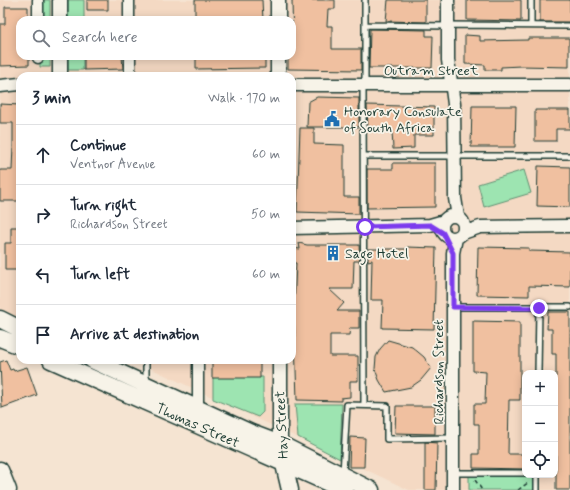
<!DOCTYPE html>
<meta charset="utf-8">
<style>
:root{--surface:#fff;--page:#f2f2f3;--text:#1f2937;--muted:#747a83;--line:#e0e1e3}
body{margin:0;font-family:Mynerve,sans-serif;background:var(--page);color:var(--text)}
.controls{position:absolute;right:12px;bottom:12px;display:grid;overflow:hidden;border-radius:8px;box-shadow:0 2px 10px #0003}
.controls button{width:36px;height:36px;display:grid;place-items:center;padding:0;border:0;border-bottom:1px solid var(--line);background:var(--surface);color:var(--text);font:20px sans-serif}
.stop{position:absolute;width:12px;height:12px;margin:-9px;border:3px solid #7c3aed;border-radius:50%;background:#fff}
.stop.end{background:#7c3aed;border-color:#fff;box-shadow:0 1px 4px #0008}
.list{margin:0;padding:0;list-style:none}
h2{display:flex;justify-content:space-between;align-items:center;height:52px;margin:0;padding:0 16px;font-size:17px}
h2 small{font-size:13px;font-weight:400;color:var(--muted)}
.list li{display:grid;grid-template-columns:26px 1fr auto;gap:12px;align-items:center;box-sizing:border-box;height:60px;padding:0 16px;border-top:1px solid var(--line)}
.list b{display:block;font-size:15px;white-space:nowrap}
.list p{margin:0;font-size:13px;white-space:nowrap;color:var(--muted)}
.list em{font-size:13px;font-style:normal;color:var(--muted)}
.icon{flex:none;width:22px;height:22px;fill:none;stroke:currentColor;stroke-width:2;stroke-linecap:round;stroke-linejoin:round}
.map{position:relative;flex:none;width:570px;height:490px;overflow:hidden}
.search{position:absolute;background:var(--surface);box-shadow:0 2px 10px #0003;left:16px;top:16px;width:280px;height:44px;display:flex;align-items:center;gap:10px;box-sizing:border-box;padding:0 14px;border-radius:12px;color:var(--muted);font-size:15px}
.panel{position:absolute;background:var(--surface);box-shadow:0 2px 10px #0003;left:16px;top:72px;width:280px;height:292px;border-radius:12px}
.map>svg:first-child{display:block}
.built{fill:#f4d9c3;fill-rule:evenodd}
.green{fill:#9de4b1;stroke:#5e9072}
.building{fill:#f0c0a0;stroke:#1f3d34}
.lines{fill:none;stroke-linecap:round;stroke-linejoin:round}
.service-casing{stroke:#1f3d34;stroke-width:8}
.minor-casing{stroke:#1f3d34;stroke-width:13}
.tertiary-casing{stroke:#1f3d34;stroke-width:15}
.secondary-casing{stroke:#1f3d34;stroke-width:17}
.primary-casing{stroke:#1f3d34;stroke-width:19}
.path{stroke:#1f3d34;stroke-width:1.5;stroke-dasharray:4 3;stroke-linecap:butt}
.service{stroke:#f7f3e8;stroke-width:5}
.minor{stroke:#f7f3e8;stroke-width:10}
.tertiary{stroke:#f7f3e8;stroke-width:12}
.secondary{stroke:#f7f3e8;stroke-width:14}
.primary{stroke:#f7f3e8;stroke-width:16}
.route{stroke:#7c3aed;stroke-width:5}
.labels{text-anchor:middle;stroke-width:3.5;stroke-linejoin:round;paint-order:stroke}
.street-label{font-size:14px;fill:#1f3d34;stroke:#f7f3e8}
.poi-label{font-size:14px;fill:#1f3d34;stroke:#f7f3e8;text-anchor:start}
</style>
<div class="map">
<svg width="570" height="490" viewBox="0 0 570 490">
<rect width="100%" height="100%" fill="#f5e4d2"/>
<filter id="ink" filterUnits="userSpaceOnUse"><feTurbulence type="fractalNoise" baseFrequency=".025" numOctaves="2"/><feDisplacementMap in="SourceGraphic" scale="8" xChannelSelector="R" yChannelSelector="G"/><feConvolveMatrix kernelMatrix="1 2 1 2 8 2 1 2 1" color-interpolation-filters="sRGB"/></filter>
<g filter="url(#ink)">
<!-- built -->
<path class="built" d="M0,0H570V490H409L133,360H292V76H20V319L0,309ZM20,20H292V56H20ZM525,373H555V475H525Z"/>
<!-- green -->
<path class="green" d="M41,0H50V20H40Z
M68,0H84V20H68Z
M40,56H50V67H40Z
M68,56H83V70H68Z
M524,170L531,193L484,207L478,184Z
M213,377H263V412L258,417L213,399Z
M295,404H342L340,459L298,437Z
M469,476H531L535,480V490H469Z"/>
<!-- building -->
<path class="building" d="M87,0H108V10H87Z
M195,0H262L263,20H195Z
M292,0H335V9H328L327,26H332V49H361V70L288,69V56H292L293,48Z
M388,0H426V22L386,21Z
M467,0H521V21L467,20Z
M540,0H570V22H540Z
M5,7H28V18H20V56H29V65L0,66V24H5Z
M370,29L426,30V36H433L432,68H369Z
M465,35L480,36V41L528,40V38H569V67L521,66L501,67V70H485V65L465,64Z
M84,56H122L123,69L84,70Z
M196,56H265V68L196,69Z
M317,97L359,98V127H307L308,102Z
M0,104L20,105V201H0V170H12L13,145V123H0Z
M367,105L434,107V135H414V148L393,149L392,131L368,130Z
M472,106H516L515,147H471Z
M535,110H570V129H556V141H535Z
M300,128H314V144L344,145V197H359V214L297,212Z
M393,163H435V207L367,208V169H393Z
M538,166L570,167V207L537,206Z
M11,227H20V270H5V243H11Z
M299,243L307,245H359L360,261H354L353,289H329L344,303L337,311H359V328H350L349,335H330V356H358V381H350V397L341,398V401L297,400L294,309L296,263H294L292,248L300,249Z
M407,247L436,248L434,329L382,328L383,300H371L372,260L368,261V249H407Z
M478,247L529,248V251L570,252V287L529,286V296L477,295Z
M548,312H570V490H556V354H552V329H547Z
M473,321L520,322V400H509L508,454H525V469L473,468V454H479V424H474V404H485L486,372L473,371Z
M388,340L412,347L424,357L431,368L421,380L411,387L386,392L379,380L375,369L376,357L380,349Z
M6,360L10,370L13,369L14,371L27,367L37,395L2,408L0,362Z
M212,360H260V378H212Z
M396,406H435V434L395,433Z
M350,437L365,438L364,467H349Z
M425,442L437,443L436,490H425Z"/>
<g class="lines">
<defs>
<path id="service" d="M365,0V85
M531,0V25
M365,25L448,26
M448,25L570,26
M363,85L364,405
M364,156H570
M453,307H570
M538,373L539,308
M146,382V360
M343,473L347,405L387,406V439L452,438
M453,473H525
M537,475V490"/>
<path id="minor" d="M129,0V20
M38,20V0
M130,56V76
M38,58V56
M198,360V409"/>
<path id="tertiary" d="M448,0V60L454,104L455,198L458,217
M292,85H570
M0,86L20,84
M442 227a11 11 0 1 1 22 0a11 11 0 1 1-22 0Z
M292,228L430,225L444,221
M463,233L480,227L570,226
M453,490V253L456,238"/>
<path id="secondary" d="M278,0V20
M60,20V0
M278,56V76
M60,76V56
M280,360V444"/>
<path id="primary" d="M0,319L20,329
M0,338L20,346
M51,360L344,490
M92,360L251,433L280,444L371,490
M282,456L290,490
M0,470L8,490"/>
</defs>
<!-- service casing -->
<use href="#service" class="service-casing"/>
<!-- minor casing -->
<use href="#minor" class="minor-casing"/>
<!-- tertiary casing -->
<use href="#tertiary" class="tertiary-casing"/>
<!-- secondary casing -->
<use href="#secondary" class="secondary-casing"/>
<!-- primary casing -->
<use href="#primary" class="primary-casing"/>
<!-- path -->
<path class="path" d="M475,480L482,490
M518,490L529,482"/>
<!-- service -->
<use href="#service" class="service"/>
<!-- minor -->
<use href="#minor" class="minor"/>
<!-- tertiary -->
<use href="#tertiary" class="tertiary"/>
<!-- secondary -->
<use href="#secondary" class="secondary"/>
<!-- primary -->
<use href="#primary" class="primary"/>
</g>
</g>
<g class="lines" filter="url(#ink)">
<!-- route -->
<path class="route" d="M365,227L430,225L443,233L453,253V307L539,308"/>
</g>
<!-- icons -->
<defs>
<symbol id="civic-bare" viewBox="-9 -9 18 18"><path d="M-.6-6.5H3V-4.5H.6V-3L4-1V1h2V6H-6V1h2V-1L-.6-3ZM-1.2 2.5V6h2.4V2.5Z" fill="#1f6fb2" stroke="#f7f3e8" stroke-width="2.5" paint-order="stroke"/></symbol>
<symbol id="building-bare" viewBox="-9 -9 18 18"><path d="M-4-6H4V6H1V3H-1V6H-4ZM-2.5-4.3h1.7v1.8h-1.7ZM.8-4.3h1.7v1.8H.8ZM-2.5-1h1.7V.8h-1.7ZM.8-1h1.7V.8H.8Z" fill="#1f6fb2" stroke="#f7f3e8" stroke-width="2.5" paint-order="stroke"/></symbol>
</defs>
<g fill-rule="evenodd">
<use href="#civic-bare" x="321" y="108" width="22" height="22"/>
<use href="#building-bare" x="322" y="242" width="22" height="22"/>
</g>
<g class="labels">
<!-- street labels -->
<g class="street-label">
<text x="431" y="75">Outram Street</text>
<text transform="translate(438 372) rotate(-90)" y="5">Richardson Street</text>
<text transform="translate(198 425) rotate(24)" y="5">Thomas Street</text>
<text transform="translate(281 425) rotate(-93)" y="5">Hay Street</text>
</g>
<!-- poi labels -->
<g class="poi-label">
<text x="344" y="116">Honorary Consulate<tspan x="344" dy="16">of South Africa</tspan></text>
<text x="345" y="258">Sage Hotel</text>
</g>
</g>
</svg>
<div class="controls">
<button>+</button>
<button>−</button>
<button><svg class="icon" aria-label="locate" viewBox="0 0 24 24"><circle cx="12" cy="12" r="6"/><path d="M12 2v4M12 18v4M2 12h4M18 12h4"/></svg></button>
</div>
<div class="stop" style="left:365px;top:227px"></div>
<div class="stop end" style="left:539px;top:308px"></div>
<div class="search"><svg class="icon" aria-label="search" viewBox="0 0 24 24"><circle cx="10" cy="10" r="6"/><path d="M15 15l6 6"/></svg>Search here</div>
<section class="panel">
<h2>3 min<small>Walk · 170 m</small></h2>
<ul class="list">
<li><svg class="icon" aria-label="ahead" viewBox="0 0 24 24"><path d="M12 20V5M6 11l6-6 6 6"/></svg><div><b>Continue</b><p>Ventnor Avenue</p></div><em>60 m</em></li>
<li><svg class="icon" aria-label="right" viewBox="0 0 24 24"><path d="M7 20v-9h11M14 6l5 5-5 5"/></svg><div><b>Turn right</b><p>Richardson Street</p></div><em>50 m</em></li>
<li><svg class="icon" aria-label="left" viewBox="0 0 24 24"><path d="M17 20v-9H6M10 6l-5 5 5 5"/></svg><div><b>Turn left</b></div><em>60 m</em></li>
<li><svg class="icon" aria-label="arrive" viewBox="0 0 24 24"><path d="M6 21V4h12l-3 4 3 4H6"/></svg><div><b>Arrive at destination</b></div></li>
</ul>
</section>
</div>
